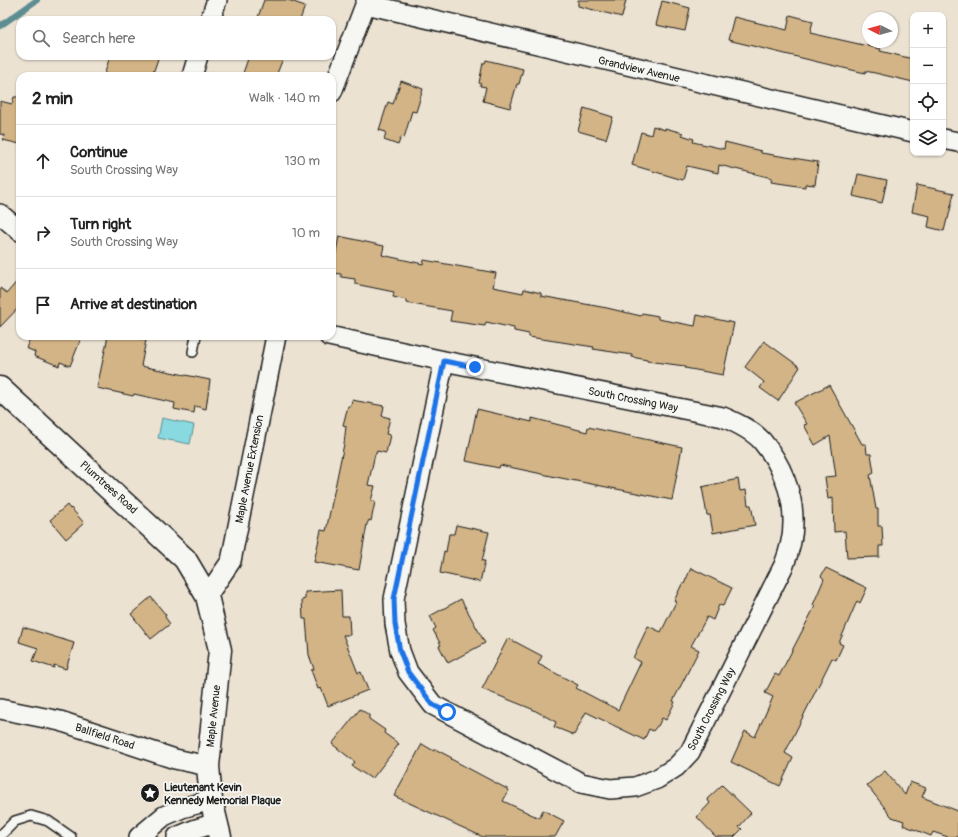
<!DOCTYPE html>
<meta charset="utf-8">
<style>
:root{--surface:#fff;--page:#f6f6f6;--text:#222;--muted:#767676;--line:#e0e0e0}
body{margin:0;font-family:Pangolin,sans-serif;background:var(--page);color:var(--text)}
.controls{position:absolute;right:12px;top:12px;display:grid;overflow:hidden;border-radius:8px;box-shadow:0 1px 3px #0004}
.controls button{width:36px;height:36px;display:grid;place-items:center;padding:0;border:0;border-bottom:1px solid var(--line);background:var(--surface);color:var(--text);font:20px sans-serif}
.compass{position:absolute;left:862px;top:12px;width:36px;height:36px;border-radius:50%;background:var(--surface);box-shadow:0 1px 3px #0004;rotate:276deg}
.stop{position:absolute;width:12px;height:12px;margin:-9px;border:3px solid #1a73e8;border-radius:50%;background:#fff}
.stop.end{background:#1a73e8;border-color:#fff;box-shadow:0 1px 4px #0008}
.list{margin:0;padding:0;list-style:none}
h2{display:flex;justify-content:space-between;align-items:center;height:52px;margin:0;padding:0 16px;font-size:17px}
h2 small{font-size:13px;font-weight:400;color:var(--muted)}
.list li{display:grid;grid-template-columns:26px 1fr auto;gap:12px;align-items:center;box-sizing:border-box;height:72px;padding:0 16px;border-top:1px solid var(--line)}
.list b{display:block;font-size:15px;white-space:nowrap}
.list p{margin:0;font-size:13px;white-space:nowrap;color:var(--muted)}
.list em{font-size:13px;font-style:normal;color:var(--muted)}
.icon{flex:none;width:22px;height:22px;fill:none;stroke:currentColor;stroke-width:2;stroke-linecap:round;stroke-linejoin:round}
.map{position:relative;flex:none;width:958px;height:837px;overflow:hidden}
.search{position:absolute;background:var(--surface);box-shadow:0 1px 3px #0004;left:16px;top:16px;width:320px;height:44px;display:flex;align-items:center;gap:10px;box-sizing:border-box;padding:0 14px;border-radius:12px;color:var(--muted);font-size:15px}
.panel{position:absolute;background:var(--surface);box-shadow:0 1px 3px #0004;left:16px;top:72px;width:320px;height:268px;border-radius:12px}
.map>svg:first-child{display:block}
.water{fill:#88d9e0;stroke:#5d8d92}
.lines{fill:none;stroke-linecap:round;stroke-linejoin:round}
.stream{stroke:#5d8d92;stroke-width:6}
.building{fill:#d2b486;stroke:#1c1c1c}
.lane-casing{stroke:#1c1c1c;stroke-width:12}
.street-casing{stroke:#1c1c1c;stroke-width:22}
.secondary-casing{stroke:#1c1c1c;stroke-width:25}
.lane{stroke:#f6f6f2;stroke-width:9}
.street{stroke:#f6f6f2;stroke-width:19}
.secondary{stroke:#f6f6f2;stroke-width:22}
.route{stroke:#1a73e8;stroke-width:5}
.labels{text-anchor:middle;stroke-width:3.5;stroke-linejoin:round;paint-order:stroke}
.street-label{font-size:11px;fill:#1c1c1c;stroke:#f6f6f2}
.poi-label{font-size:11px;font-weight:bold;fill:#1c1c1c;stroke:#f6f6f2;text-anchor:start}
</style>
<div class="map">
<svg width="958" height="837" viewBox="0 0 958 837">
<rect width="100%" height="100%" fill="#ebe2d2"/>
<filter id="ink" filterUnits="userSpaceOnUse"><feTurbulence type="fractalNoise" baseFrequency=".025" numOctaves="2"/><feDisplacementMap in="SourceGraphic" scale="8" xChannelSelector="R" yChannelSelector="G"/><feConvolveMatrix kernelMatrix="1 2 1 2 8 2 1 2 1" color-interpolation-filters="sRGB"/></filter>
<g filter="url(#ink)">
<!-- water -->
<path class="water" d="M162,418L194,425L190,444L158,438Z"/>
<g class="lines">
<!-- stream -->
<path class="stream" d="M0,26L37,0"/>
</g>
<!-- building -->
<path class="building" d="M264,0H288L305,6L300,20H257Z
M578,0H626L622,17L578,6Z
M662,1L690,8L685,31L656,25Z
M790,15L813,21L810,33L881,49L880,51L913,59V82L875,73L865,71V73L822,63L728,40L734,17L787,30Z
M110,56H159L152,76H104Z
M249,56H284L276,76H242Z
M486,60L523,69L519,84H517L510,108L483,101L486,87L480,86L481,84L479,83L483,63H485Z
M401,81L423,89L416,112L412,111L404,138L401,137L398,145L384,140L386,132L379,130L388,102L393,104Z
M14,97H20V144L3,140L4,135L0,134V101L12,104Z
M584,108L613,117L606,139L578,131Z
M653,126L665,130V128L683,133L682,135L694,139L693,142L724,149L725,142L761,151V153L818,162L815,185L805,184V187L771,182L772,178L719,165L718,173L687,166L683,180L632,165L641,132L651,135Z
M858,174L887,180L882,203L853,196Z
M917,185L954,193L948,219H947L944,231L928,227L930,216L912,212Z
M339,236L384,246L382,255L423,264L424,260L496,273L493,287L523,293L524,289L541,293V296L607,308L641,316L642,313L658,316V319L695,326L697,315L734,323L723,375L685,368V366L647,361V360L632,357V355L593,349L594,347L529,337V334L514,331V328L486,322L485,326L450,321L452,311L406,303V300L393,297L394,292L355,284V279L341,277V274L332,273Z
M20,278V306L0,327V288L7,293Z
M31,336H82L70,366L60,362L59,366L34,356L35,352L26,348Z
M108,336H125L146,340L141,366L210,380L206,409L195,406L194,413L174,409L175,403L134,394L133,396L97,388Z
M764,341L800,367L778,401L760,388L764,382L745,367Z
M829,385L862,444H866L867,454H871L874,473L870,475L876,509H878V526H882L883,546H879V557L847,558L845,531L834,532L833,498L828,499L825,477L836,476L830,436L815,445L804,425L807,424L794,403Z
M352,400L384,406L382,416L390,418L386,434L390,435L386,453L377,451L376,454H375L368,485L375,486L371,501L375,502L371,521L369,520L367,524L359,570L314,562L321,530L326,531L344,444L346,426L343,425L348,406H351Z
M477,409L532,422V418L587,432L588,427L682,447L672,500L556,477L500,465L499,468L466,461Z
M738,479L740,491L746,490L748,505H751L755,525L713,533L710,515H707L702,487Z
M67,505L70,509L71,508L84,523L66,539L50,520Z
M456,525L489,532L482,561H485L480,582L440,573L444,551L446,552L449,534H454Z
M691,568L732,588L723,606L719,605L713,620L707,617L691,646L699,650L673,701L675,702L666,720L662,718L658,726H657L653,731L649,729L644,740L586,712L574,735L554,727L556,722L532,709L482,689L508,638L542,656L538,664L578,685L576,688L618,710L641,662L633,658L648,626L661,632L676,602L674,601L682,584H684Z
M826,568L867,588L860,603L857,601L839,643L843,645L836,660L832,658L785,753L793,758L780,786L731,762L745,731L755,737L773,697L765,693L775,674L779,676L815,606L813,605L824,579L821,576Z
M341,590L342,616H349L350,635H343L358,673L361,672L368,690L328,706L321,688L318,689L311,670L314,669L309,655L306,619H303L302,600L305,599V592Z
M151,597L166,615L165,617L170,624L151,639L131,614Z
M461,599L485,643L448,663L439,646L441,645L433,630L436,628L430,616Z
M23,627L74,643L66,669L54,665V668L33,661L38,648L19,642Z
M360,709L369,715V719L385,730L384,733L399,744L372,779L352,766L355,762L332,744Z
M422,744L434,751L435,749L452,758L451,759L509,790L503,801L539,818L543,810L564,821L555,837H483L394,796Z
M885,771L905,795L910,782L926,788L922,797L958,811V837H948L933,832L931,836L903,825L904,821L892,817L867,785Z
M722,785L751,813L739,827L742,829L734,837H716L697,817L710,803L707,799Z"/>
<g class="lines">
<defs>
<path id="lane" d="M193,352L196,336
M0,836L15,821L31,816L48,821L71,837"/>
<path id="street" d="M366,4L913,132
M210,20L217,0
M192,76L198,56
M332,92L367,0
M943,139L958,142
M0,214L20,231
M329,336L444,361L723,417C737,423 752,430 762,441C781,463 794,495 793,523C793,538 789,552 784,565L690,752L676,767L657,779L635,787L610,789L581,783L433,705L408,672L400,651L395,624L394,599L444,361
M207,596L231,561L276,336
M0,709L60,721L175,759L208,766
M139,837L164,816L182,808L211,800
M177,837L196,829L216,823"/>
<path id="secondary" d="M0,388L185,559L207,596L220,650L208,766L211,800L220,837"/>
</defs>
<!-- lane casing -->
<use href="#lane" class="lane-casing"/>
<!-- street casing -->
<use href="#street" class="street-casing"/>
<!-- secondary casing -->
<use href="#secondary" class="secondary-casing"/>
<!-- lane -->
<use href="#lane" class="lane"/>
<!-- street -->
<use href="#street" class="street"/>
<!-- secondary -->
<use href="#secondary" class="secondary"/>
</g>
</g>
<g class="lines" filter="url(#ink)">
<!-- route -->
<path class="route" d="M447,712L433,705L408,672L400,651L395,624L394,599L444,361L475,367"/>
</g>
<!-- icons -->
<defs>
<symbol id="sight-disc" viewBox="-11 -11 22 22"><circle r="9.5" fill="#1c1c1c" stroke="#f6f6f2"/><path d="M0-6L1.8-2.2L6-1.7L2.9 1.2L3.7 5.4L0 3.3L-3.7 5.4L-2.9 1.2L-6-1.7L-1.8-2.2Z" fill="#fff"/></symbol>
</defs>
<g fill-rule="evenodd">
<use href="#sight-disc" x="139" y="782" width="22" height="22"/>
</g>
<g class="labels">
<!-- street labels -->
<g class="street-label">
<text transform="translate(639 69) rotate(13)" y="4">Grandview Avenue</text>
<text transform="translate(633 399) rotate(11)" y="4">South Crossing Way</text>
<text transform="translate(249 469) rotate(-79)" y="4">Maple Avenue Extension</text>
<text transform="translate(109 487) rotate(42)" y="4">Plumtrees Road</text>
<text transform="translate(711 709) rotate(-63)" y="4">South Crossing Way</text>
<text transform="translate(213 716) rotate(-84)" y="4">Maple Avenue</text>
<text transform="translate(105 736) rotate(18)" y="4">Ballfield Road</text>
</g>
<!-- poi labels -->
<g class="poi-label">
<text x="164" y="791">Lieutenant Kevin<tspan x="164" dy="13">Kennedy Memorial Plaque</tspan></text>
</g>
</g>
</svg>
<div class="controls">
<button>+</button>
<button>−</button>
<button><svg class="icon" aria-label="locate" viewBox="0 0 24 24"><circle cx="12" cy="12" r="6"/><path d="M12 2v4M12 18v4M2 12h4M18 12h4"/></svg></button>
<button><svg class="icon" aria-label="layers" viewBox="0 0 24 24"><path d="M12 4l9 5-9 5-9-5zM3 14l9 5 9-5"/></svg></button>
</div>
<svg class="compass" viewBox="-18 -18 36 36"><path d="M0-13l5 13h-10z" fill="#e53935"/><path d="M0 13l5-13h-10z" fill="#767676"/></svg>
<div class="stop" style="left:447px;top:712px"></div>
<div class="stop end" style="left:475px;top:367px"></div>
<div class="search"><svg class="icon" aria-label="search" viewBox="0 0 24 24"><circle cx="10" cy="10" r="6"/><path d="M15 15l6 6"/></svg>Search here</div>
<section class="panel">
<h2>2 min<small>Walk · 140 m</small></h2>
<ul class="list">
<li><svg class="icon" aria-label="ahead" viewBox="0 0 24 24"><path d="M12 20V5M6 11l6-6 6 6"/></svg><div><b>Continue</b><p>South Crossing Way</p></div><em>130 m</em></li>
<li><svg class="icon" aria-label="right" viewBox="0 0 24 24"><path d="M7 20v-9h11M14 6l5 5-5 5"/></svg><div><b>Turn right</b><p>South Crossing Way</p></div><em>10 m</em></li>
<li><svg class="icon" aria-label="arrive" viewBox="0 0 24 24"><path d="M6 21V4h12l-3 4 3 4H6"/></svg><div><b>Arrive at destination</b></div></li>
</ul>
</section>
</div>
